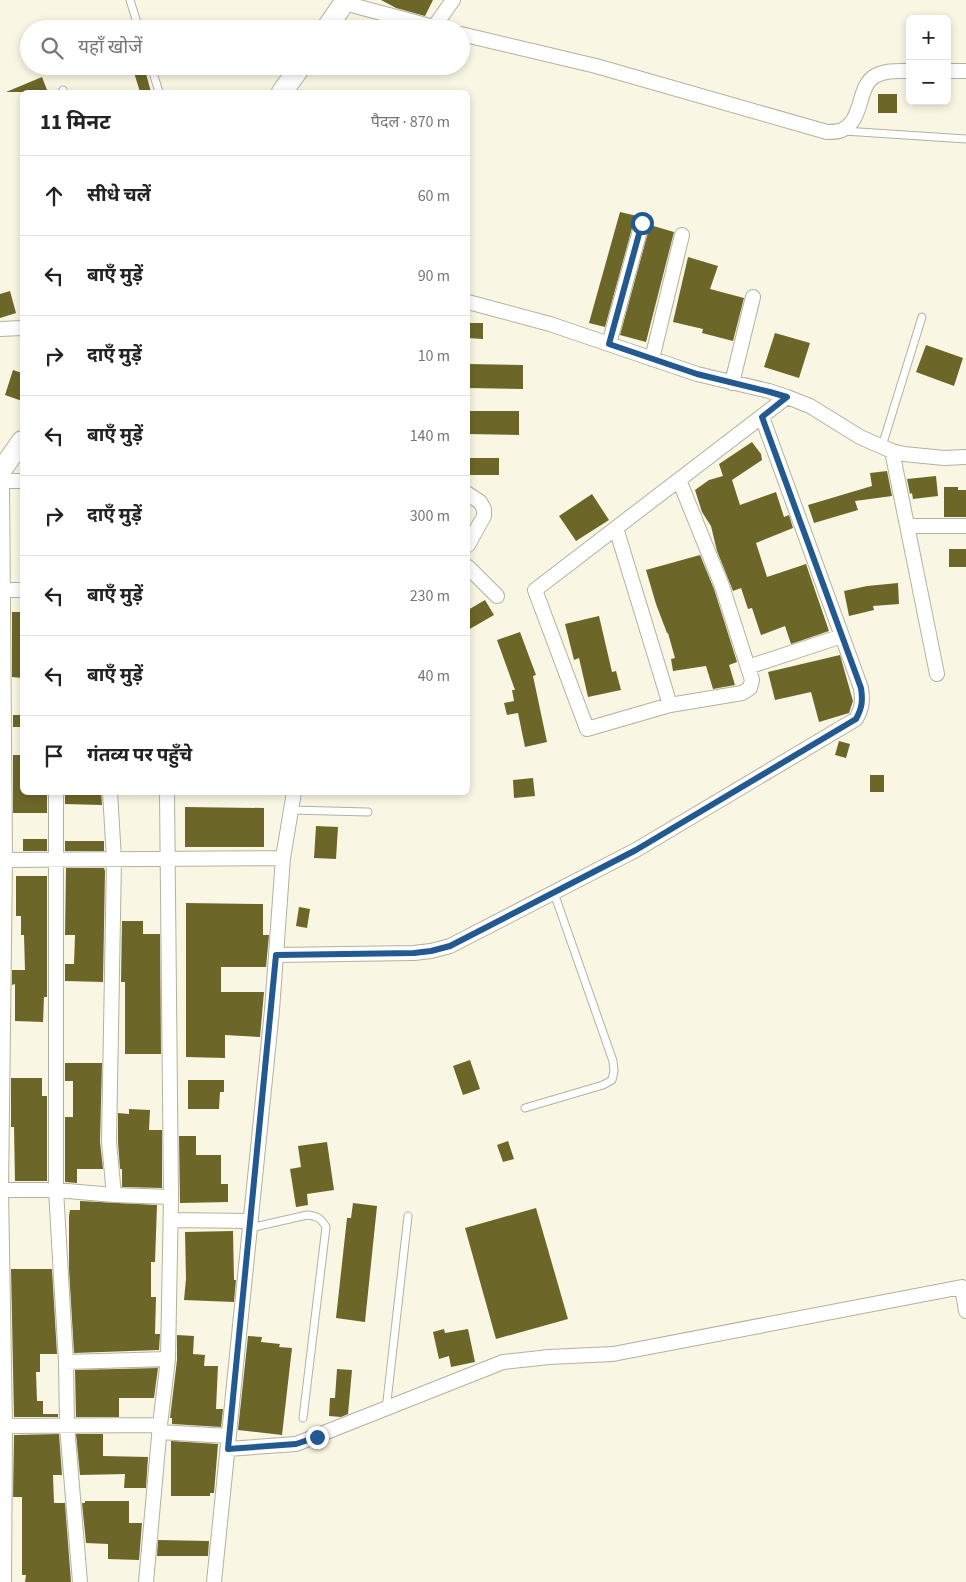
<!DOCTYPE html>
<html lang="hi">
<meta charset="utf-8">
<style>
:root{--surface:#fff;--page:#f2f2f2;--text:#222;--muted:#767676;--line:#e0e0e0}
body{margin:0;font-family:"Source Sans 3","Noto Sans Devanagari",sans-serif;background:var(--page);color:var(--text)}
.controls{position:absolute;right:15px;top:15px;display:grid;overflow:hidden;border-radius:8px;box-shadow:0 2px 8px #0003}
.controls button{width:45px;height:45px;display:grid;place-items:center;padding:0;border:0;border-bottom:1px solid var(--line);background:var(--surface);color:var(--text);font:25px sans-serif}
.stop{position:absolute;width:15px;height:15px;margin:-11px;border:4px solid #235991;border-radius:50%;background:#fff}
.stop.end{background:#235991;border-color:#fff;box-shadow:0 1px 5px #0008}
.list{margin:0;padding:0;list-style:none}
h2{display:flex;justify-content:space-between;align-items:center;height:65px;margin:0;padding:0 20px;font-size:21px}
h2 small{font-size:16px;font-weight:400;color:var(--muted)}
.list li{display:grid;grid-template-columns:32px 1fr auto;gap:15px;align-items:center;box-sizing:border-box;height:80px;padding:0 20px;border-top:1px solid var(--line)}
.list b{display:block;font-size:19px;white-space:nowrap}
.list em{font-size:16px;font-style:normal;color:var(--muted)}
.icon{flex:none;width:28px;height:28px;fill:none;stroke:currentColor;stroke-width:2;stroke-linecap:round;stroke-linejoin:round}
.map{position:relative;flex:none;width:966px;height:1582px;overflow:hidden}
.search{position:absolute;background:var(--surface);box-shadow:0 2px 8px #0003;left:20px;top:20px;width:450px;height:55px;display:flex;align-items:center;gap:12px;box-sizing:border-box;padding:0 18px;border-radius:28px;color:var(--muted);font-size:19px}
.panel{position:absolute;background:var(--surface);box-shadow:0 2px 8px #0003;left:20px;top:90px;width:450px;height:705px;border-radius:8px}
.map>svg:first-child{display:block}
.building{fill:#6d6629}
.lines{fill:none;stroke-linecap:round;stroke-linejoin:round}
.lane-casing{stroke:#b3b19f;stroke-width:9}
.street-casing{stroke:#b3b19f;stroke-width:16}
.secondary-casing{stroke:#b3b19f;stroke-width:22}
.lane{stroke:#fff;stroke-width:7}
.street{stroke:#fff;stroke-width:14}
.secondary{stroke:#fff;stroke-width:20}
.route{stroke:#235991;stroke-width:6}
</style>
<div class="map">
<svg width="966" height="1582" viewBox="0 0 966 1582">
<rect width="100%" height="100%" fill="#f9f7e3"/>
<!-- building -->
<path class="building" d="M381,0H433L425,16L396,8Z
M132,66H144L151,92H140Z
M42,77L47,90L40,92H6Z
M878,94H897V113H878Z
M620,212L637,216L634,221L605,327L589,323Z
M650,225L674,232L646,342L620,335Z
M688,257L718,266L710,289L744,298L733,341L702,333L703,329L673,322Z
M10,291L16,313L0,318V294Z
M468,323H483V339L468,338Z
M775,333L810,343L799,378L764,367Z
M926,345L963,358L954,386L916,372Z
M468,364L523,365V389L468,388Z
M13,370L22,373V401L5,395Z
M468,411H519V435L468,434Z
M752,442L761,454L762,460L732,480L740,505L776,492L784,517L789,515L793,528L756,543L767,577L806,564L829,631L791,644L785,626L761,635L752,608L748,609L741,588L733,591L717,551L711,526L702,512L695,490L709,480L723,476L719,464Z
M468,458H499V475H468Z
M887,471L892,496L855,501L858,510L814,523L808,505L872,486L870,473Z
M936,476L938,496L913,499L912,493L910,494L907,479Z
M944,487H958V490H966V517H944Z
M592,494L609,520L576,541L559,516Z
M949,549H966V567H949Z
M700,555L714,589L737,662L729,665L735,685L713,689L706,666L673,671L671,659L675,658L668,633H667L656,604L646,570Z
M898,583L899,604L873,606L874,610L849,616L844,591L867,586Z
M485,600L494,615L468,630V610Z
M12,612H22V678L12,677Z
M599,616L612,672L616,671L621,690L588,697L579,658L574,660L565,624Z
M520,632L536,675L533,676L547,742L525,747L518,713L507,715L504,703L514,701L512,690H515L497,640Z
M840,655L853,701L849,713L819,722L811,692L775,700L768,672Z
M13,715H22V727H13Z
M839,741L850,744L846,758L835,755Z
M13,755H22V792H47V813H13Z
M870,775H884V792H870Z
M533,778L535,796L514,798L513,780Z
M65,792H101L102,805L65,804Z
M185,807L264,808V847H185Z
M316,826L338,827L336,859L314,858Z
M23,839H47V851H23Z
M65,841H104V851H65Z
M66,868H104L105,871L103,982L65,981V964H74L75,935H65Z
M16,876H47V997H44L43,1022L15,1021V984L12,985V970H25L24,935H21V916H16Z
M186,903L263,904V935H269L266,967H221V992H264L260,1037L225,1035V1058L186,1057Z
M299,907L310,909L307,928L296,926Z
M122,921H143V934H160L161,1054H125V982H121Z
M470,1060L480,1089L463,1095L453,1066Z
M65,1063H102L100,1142L103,1169H77V1183L65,1182V1117H73V1081H65Z
M11,1078H42V1096H47V1181H15L14,1127H11Z
M188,1080H224V1092H220L219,1109H188Z
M129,1109L150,1110L149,1130H162V1188L122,1187V1169H120L118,1142V1113L129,1114Z
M179,1136H196V1155H221V1184H228V1202L180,1203Z
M508,1141L514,1159L503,1162L497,1145Z
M327,1142L334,1190L307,1194L308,1205L296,1207L290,1169L301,1167L298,1146Z
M80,1201L157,1205L155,1262H151V1297H156L155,1334H160L159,1350L74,1353L69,1269V1216L70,1210H80Z
M353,1203L377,1206L365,1322L336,1318L347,1218H351Z
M536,1208L568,1319L496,1339L465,1228Z
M233,1231L234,1280H236L234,1302L184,1300L186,1279L185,1232Z
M11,1269H52L57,1354H40V1372H36L37,1401H43V1414H58V1417H14Z
M444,1329L445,1333L468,1329L475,1362L451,1367L449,1356L439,1359L433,1332Z
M177,1335L194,1336L193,1354L205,1355L204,1366H218L216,1409H223L221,1427L172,1424V1418H170L177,1360Z
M248,1336L262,1337L261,1342L280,1344L279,1347L292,1348L282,1435L238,1430Z
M158,1368L154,1398H119V1417H76L75,1370Z
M337,1369L352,1370L348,1414L341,1417L329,1416L330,1398H335Z
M59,1434L62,1475H53L54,1503H65L71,1582H25L26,1575H22V1497H13L14,1435Z
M76,1434H103V1456L148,1457L146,1488H124L125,1474L80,1475Z
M171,1441L218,1444L214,1493H210V1496H171Z
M85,1501H129V1523H142L139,1560L108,1559V1544L86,1543L82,1503H85Z
M158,1540L209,1541L208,1556H157Z"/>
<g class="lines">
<defs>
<path id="lane" d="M130,0L139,29
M151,66L159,92
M62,92L63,90
M844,131L966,139
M882,446L922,317
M291,810L368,812
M525,1108L603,1085L612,1080L614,1071L613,1061L554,893
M250,1228L307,1215C317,1216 321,1218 326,1227L303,1418
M386,1410L408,1216"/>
<path id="street" d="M344,3L441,29
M434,27L453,0
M461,34L596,66L827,132C831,132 838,132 842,130C864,120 857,86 875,76C886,70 898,71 910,71
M947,71H966
M468,302L550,324L697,374L769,391L787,397L810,406L860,437L892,451L904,454L944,458L966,457
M0,329L22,328
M609,344L642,223
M652,359L682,235
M732,383L753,297
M892,451L937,674
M0,478L2,481L5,860L1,1190L5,1426L4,1582
M2,481H22
M468,494L480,502L484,509V516L468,545
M907,526H966
M616,528L670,705L587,729L535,590L787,397
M468,567L497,596
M3,590H22
M748,667L842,636
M670,705L742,693L750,688L752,680L722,586L679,480
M56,792V1190L66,1362L67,1426L80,1582
M110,792L114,859L109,1142L114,1195
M167,792L171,1197
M0,860L283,858
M276,955L414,953L431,951L450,946L636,850L856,719C862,708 863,701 861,688L762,417
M0,1190H56L114,1195L171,1197L168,1359L160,1425
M171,1220L251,1221
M66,1362L168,1359
M0,1426L160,1425L146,1582
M159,1432L229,1436
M228,1449L296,1444L503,1362L549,1357L613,1354L962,1287L966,1311
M214,1582L272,1010L283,858L294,792"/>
<path id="secondary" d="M326,29L346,0
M282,92L301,66
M0,472L22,441"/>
</defs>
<!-- lane casing -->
<use href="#lane" class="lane-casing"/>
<!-- street casing -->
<use href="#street" class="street-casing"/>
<!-- secondary casing -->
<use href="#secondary" class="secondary-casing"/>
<!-- lane -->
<use href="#lane" class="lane"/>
<!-- street -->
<use href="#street" class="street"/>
<!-- secondary -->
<use href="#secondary" class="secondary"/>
</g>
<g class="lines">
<!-- route -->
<path class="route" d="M317,1437L296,1444L228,1449L276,955L414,953L431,951L450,946L636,850L856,719C862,708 863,701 861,688L762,417L787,397L770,392L697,374L609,344L642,223"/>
</g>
</svg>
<div class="controls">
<button>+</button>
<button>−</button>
</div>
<div class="stop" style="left:642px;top:223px"></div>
<div class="stop end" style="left:317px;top:1437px"></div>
<div class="search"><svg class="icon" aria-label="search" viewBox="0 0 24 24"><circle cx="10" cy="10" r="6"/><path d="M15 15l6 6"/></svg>यहाँ खोजें</div>
<section class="panel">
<h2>11 मिनट<small>पैदल · 870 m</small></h2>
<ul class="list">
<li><svg class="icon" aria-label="ahead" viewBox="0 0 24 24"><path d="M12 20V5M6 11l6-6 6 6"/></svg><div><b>सीधे चलें</b></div><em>60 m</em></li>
<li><svg class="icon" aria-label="left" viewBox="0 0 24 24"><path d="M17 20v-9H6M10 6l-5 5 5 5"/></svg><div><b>बाएँ मुड़ें</b></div><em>90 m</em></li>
<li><svg class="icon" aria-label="right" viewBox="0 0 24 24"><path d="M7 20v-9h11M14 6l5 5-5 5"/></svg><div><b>दाएँ मुड़ें</b></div><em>10 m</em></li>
<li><svg class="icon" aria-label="left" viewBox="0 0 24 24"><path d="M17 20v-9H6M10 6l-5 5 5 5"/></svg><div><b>बाएँ मुड़ें</b></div><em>140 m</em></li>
<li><svg class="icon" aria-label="right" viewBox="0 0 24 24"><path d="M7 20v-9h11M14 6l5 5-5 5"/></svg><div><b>दाएँ मुड़ें</b></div><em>300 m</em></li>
<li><svg class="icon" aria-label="left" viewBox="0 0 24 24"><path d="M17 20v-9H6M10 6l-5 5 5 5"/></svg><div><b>बाएँ मुड़ें</b></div><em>230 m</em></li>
<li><svg class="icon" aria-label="left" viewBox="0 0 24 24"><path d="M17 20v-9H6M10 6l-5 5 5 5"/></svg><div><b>बाएँ मुड़ें</b></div><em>40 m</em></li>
<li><svg class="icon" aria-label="arrive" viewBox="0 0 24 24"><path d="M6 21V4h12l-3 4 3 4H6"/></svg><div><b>गंतव्य पर पहुँचे</b></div></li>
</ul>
</section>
</div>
